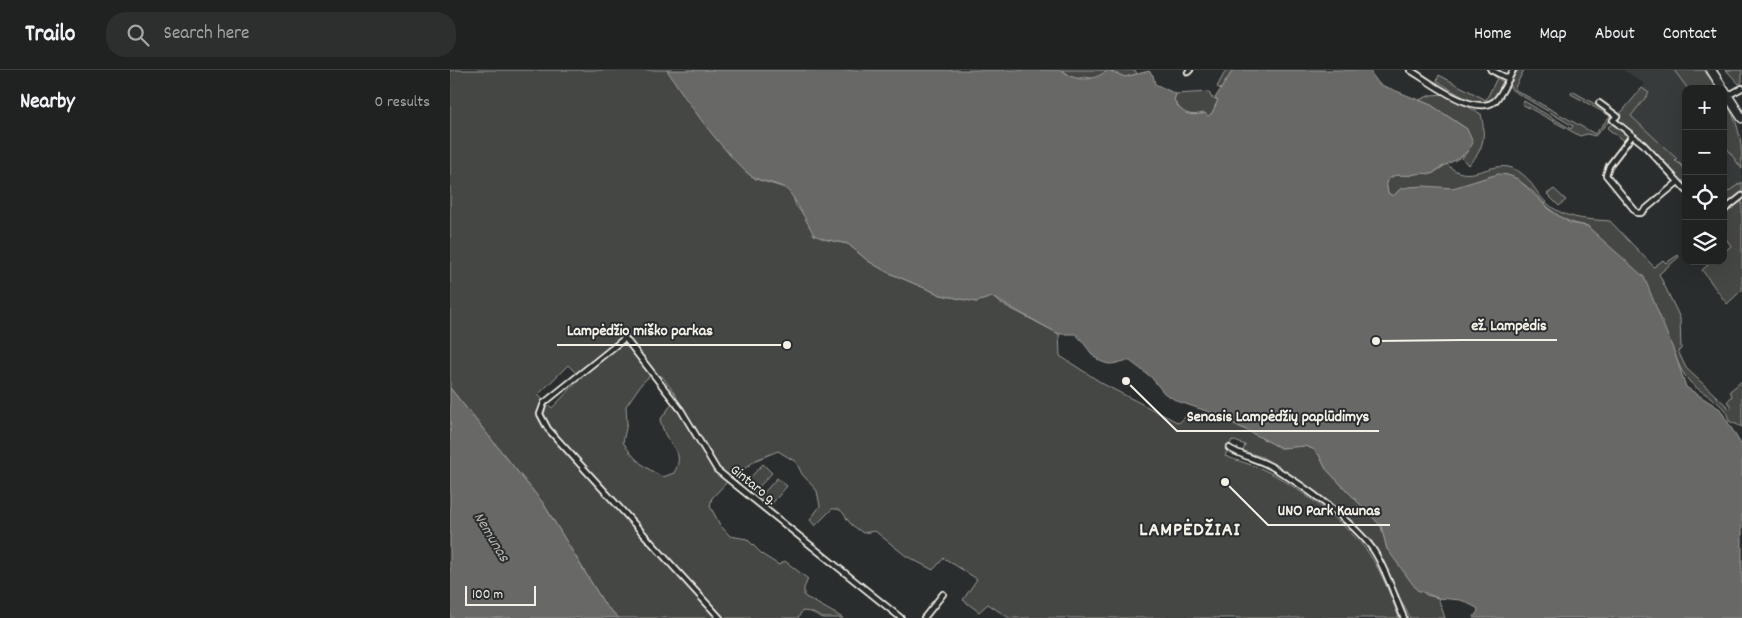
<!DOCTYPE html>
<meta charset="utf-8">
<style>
:root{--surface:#202222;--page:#2d2f2f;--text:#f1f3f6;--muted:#a2a4a5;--line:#3d3f40}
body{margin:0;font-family:Dekko,sans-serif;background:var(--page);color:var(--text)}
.controls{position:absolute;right:15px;top:15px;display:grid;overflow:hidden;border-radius:10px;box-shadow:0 5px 20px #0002}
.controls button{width:45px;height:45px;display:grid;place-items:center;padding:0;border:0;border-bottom:1px solid var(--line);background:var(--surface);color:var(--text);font:25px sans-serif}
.scale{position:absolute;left:15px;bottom:12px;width:71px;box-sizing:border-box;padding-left:5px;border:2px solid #f4f1e8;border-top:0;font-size:14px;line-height:18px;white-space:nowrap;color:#f4f1e8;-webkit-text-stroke:4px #2a2d2e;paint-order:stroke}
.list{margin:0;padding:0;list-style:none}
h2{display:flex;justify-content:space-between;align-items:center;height:65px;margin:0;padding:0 20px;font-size:21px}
h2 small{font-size:16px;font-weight:400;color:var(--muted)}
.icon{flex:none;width:28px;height:28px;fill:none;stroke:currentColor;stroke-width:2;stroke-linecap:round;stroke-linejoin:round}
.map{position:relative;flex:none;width:1292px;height:548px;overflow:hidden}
header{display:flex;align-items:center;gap:30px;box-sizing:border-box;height:70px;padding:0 25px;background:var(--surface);border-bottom:1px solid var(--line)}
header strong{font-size:24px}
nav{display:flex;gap:28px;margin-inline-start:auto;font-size:18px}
.search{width:350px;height:45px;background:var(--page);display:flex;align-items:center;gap:12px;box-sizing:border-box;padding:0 18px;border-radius:20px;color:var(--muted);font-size:19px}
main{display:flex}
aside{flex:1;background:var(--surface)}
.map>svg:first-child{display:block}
.built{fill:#373a3a}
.green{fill:#444645;stroke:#9c9c96;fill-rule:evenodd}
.water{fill:#676866;stroke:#9f9f9a}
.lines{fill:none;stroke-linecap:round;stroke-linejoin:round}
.minor-casing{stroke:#f4f1e8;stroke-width:8}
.primary-casing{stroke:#f4f1e8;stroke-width:11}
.minor{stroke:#2a2d2e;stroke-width:4.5}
.primary{stroke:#2a2d2e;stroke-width:8}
.labels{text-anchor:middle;stroke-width:4;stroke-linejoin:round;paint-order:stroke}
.street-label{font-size:15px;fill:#f4f1e8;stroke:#2a2d2e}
.water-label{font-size:16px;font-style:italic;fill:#b5b3ae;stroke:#2a2d2e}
.district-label{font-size:20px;font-weight:bold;letter-spacing:1px;fill:#f4f1e8;stroke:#2a2d2e}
.leader{fill:none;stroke:#f4f1e8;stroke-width:2}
.callout-dot{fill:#f4f1e8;stroke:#2a2d2e;stroke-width:2}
.callout-label{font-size:16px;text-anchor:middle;font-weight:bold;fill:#f4f1e8;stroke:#2a2d2e;stroke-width:4;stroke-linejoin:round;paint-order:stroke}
</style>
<header>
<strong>Trailo</strong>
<div class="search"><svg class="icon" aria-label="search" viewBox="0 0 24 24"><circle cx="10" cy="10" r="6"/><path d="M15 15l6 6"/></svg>Search here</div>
<nav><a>Home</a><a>Map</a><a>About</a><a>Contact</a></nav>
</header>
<main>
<aside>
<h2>Nearby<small>0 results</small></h2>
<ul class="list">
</ul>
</aside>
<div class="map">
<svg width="1292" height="548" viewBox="0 0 1292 548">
<rect width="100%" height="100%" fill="#2a2d2e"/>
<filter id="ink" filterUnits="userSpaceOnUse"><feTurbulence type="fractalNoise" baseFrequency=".02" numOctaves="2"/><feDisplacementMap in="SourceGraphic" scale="10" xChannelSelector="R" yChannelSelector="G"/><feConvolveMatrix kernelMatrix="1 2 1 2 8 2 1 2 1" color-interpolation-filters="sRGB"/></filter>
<g filter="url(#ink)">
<!-- built -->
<path class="built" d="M1173,0H1254L1268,19H1236V116L1196,73L1169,51L1170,44L1195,14Z
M1273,27L1287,49L1292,70V123L1273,138Z"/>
<!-- green -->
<path class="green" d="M0,0H217L296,102L306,109L335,118L342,124L346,136L374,169L398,174L418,191L437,202L491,225L526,232L542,227L552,234L609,264L610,286L655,315L729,353L737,345L748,346L765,344L831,378L855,376L863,379L869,385L876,399L931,456L937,479L976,525L988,528L995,548H960L921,470L870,425L846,408L812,387L793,381L795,375L782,370L775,386C788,391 800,394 812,399C843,412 901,457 920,485C932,503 942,528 949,548H559L538,534L529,542L513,530L527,509L494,488L483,500L456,486L425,461L413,463C409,460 404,457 400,453C393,445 394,438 382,439L365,456L360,450L370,436L367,421L352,404L346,392L328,381L306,390L277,412L262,428L260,436L270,455L280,466L297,469L313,485L329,495L335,491L358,509L354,518V526L393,548H373L361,542L352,541L348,548H169L155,535L93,433L0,318ZM118,295L131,308L102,338L88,325ZM202,304L212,306L227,327L210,350C212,355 213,361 216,366C225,381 234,384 224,403L213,407C195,398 184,390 173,372L177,353L176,336L192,313Z
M612,0H685L687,4L675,7L658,0L646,9L635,7L625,9Z
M776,0H783L771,19L767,17Z
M1068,0H1074L1064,19L1145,64L1160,46L1121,24L1122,21L1159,42L1163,47L1145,66L1137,64L1130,66L1072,34L1074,31L1121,59L1123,56L1062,20L1059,14Z
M1224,0H1254L1268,19H1238Z
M1276,0H1292V12L1289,14Z
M1038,1L1053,12C1050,18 1047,25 1042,29C1027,41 1000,18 987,11L989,5L1036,30L1047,8Z
M1192,18L1199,23L1181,46L1227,89L1225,91C1236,96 1236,102 1236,116L1196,73L1169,51L1170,44Z
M759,22L761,27L768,30L762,43L758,47L754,43C739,47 732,44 724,30L726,24Z
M995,24L1031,44C1036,65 1034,81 1018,95L1012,88L1017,82V59L981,35L969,30L981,25Z
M1273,27C1289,52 1292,70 1292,99L1273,73V61L1277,57L1276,55L1273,56Z
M1162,54L1178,65L1175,72L1157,58Z
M997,94C1018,117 1040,90 1062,98C1081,105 1084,123 1099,135C1118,150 1138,149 1160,151L1204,197L1213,190L1216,193L1228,185L1229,187L1209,204L1230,248L1231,279L1228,281L1236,298L1280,339L1282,336L1277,332L1282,326L1280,321L1292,311V357L1279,351C1276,331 1252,325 1240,312C1233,304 1228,294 1225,284L1138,156C1098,150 1097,129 1068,110C1046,95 1024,117 1002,118C982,120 959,110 943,126L938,123L936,112C945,101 950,107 961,105C969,103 973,103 982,104Z
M1292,112V123L1278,134L1273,133V125Z
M1104,119L1116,130L1109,136L1097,124Z
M1292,130V220L1277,234L1252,200L1263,191H1273V183L1281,176L1273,164V145Z
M313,394L322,403L304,422L295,413Z
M327,408L337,416L320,436L310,427Z"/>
<!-- water -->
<path class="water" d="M217,0H612C626,13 644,11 658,0L675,7L699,1L703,5L705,14L726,24L724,30C732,44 739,47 755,43L758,46L762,43L768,30L765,28L783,0H919L929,14L981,35L1017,59L1023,73C1012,93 997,90 982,104C973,103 969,103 961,105C950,107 945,101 936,112L938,123L943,126L950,119L959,117L974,116L1003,118L1048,104L1058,105L1068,109L1101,141L1120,153L1137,156L1194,207L1225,284L1236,317L1270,339L1292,376V548H1023L1028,541L1027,538L1011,530L988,528L967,520L937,479L931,456L876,399L869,385L863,379L855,376L831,378L765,344L727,331L714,323L701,307L680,291C673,290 667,294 660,294C641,292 638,274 625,264H609L542,227L526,232L491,225L437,202L418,191L398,174L374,169L364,165C359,156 342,122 336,119C323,110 308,114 295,101C265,71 239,35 217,0Z
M0,318L93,433L155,535L169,548H0Z"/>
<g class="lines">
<defs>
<path id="minor" d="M960,0C979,11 1026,49 1046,30C1053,22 1058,10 1063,0
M1041,0L1059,9
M738,2L740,0
M1279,25L1292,18
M1149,33L1167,46L1163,50L1193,74L1236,120
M1182,66L1159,96L1156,105L1187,143H1191L1228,112
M1273,141L1292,126
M779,378C793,387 809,389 824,398C854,416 901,450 922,478C936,498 944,526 954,548
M270,548L98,359L90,344L94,333L175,268L231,340L267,400L451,548
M474,548L493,524"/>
<path id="primary" d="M1261,0L1292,48"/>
</defs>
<!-- minor casing -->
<use href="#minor" class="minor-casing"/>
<!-- primary casing -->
<use href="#primary" class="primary-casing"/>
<!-- minor -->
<use href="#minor" class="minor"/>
<!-- primary -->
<use href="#primary" class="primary"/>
</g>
</g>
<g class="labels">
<!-- street labels -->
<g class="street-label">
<text transform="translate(304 414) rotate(39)" y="5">Gintaro g.</text>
</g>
<!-- water labels -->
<g class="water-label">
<text transform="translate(43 466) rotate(59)" y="6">Nemunas</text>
</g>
<!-- district labels -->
<g class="district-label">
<text x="740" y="465">LAMPĖDŽIAI</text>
</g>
</g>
<!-- callouts -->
<path class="leader" d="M926 271L1012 270H1107M337 275L272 275H107M676 311L727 361H929M775 412L818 455H940"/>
<g class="callout-dot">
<circle cx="926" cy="271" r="5"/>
<circle cx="337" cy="275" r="5"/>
<circle cx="676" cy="311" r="5"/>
<circle cx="775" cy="412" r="5"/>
</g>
<g class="callout-label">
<text x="1059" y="260">ež. Lampėdis</text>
<text x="190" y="265">Lampėdžio miško parkas</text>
<text x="828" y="351">Senasis Lampėdžių paplūdimys</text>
<text x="879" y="445">UNO Park Kaunas</text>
</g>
</svg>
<div class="controls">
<button>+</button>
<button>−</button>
<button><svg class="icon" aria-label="locate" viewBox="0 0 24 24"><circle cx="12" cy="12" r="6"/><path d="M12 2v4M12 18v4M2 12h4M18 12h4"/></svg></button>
<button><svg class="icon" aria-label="layers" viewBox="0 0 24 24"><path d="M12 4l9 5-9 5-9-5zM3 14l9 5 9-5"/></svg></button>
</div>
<div class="scale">100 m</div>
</div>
</main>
